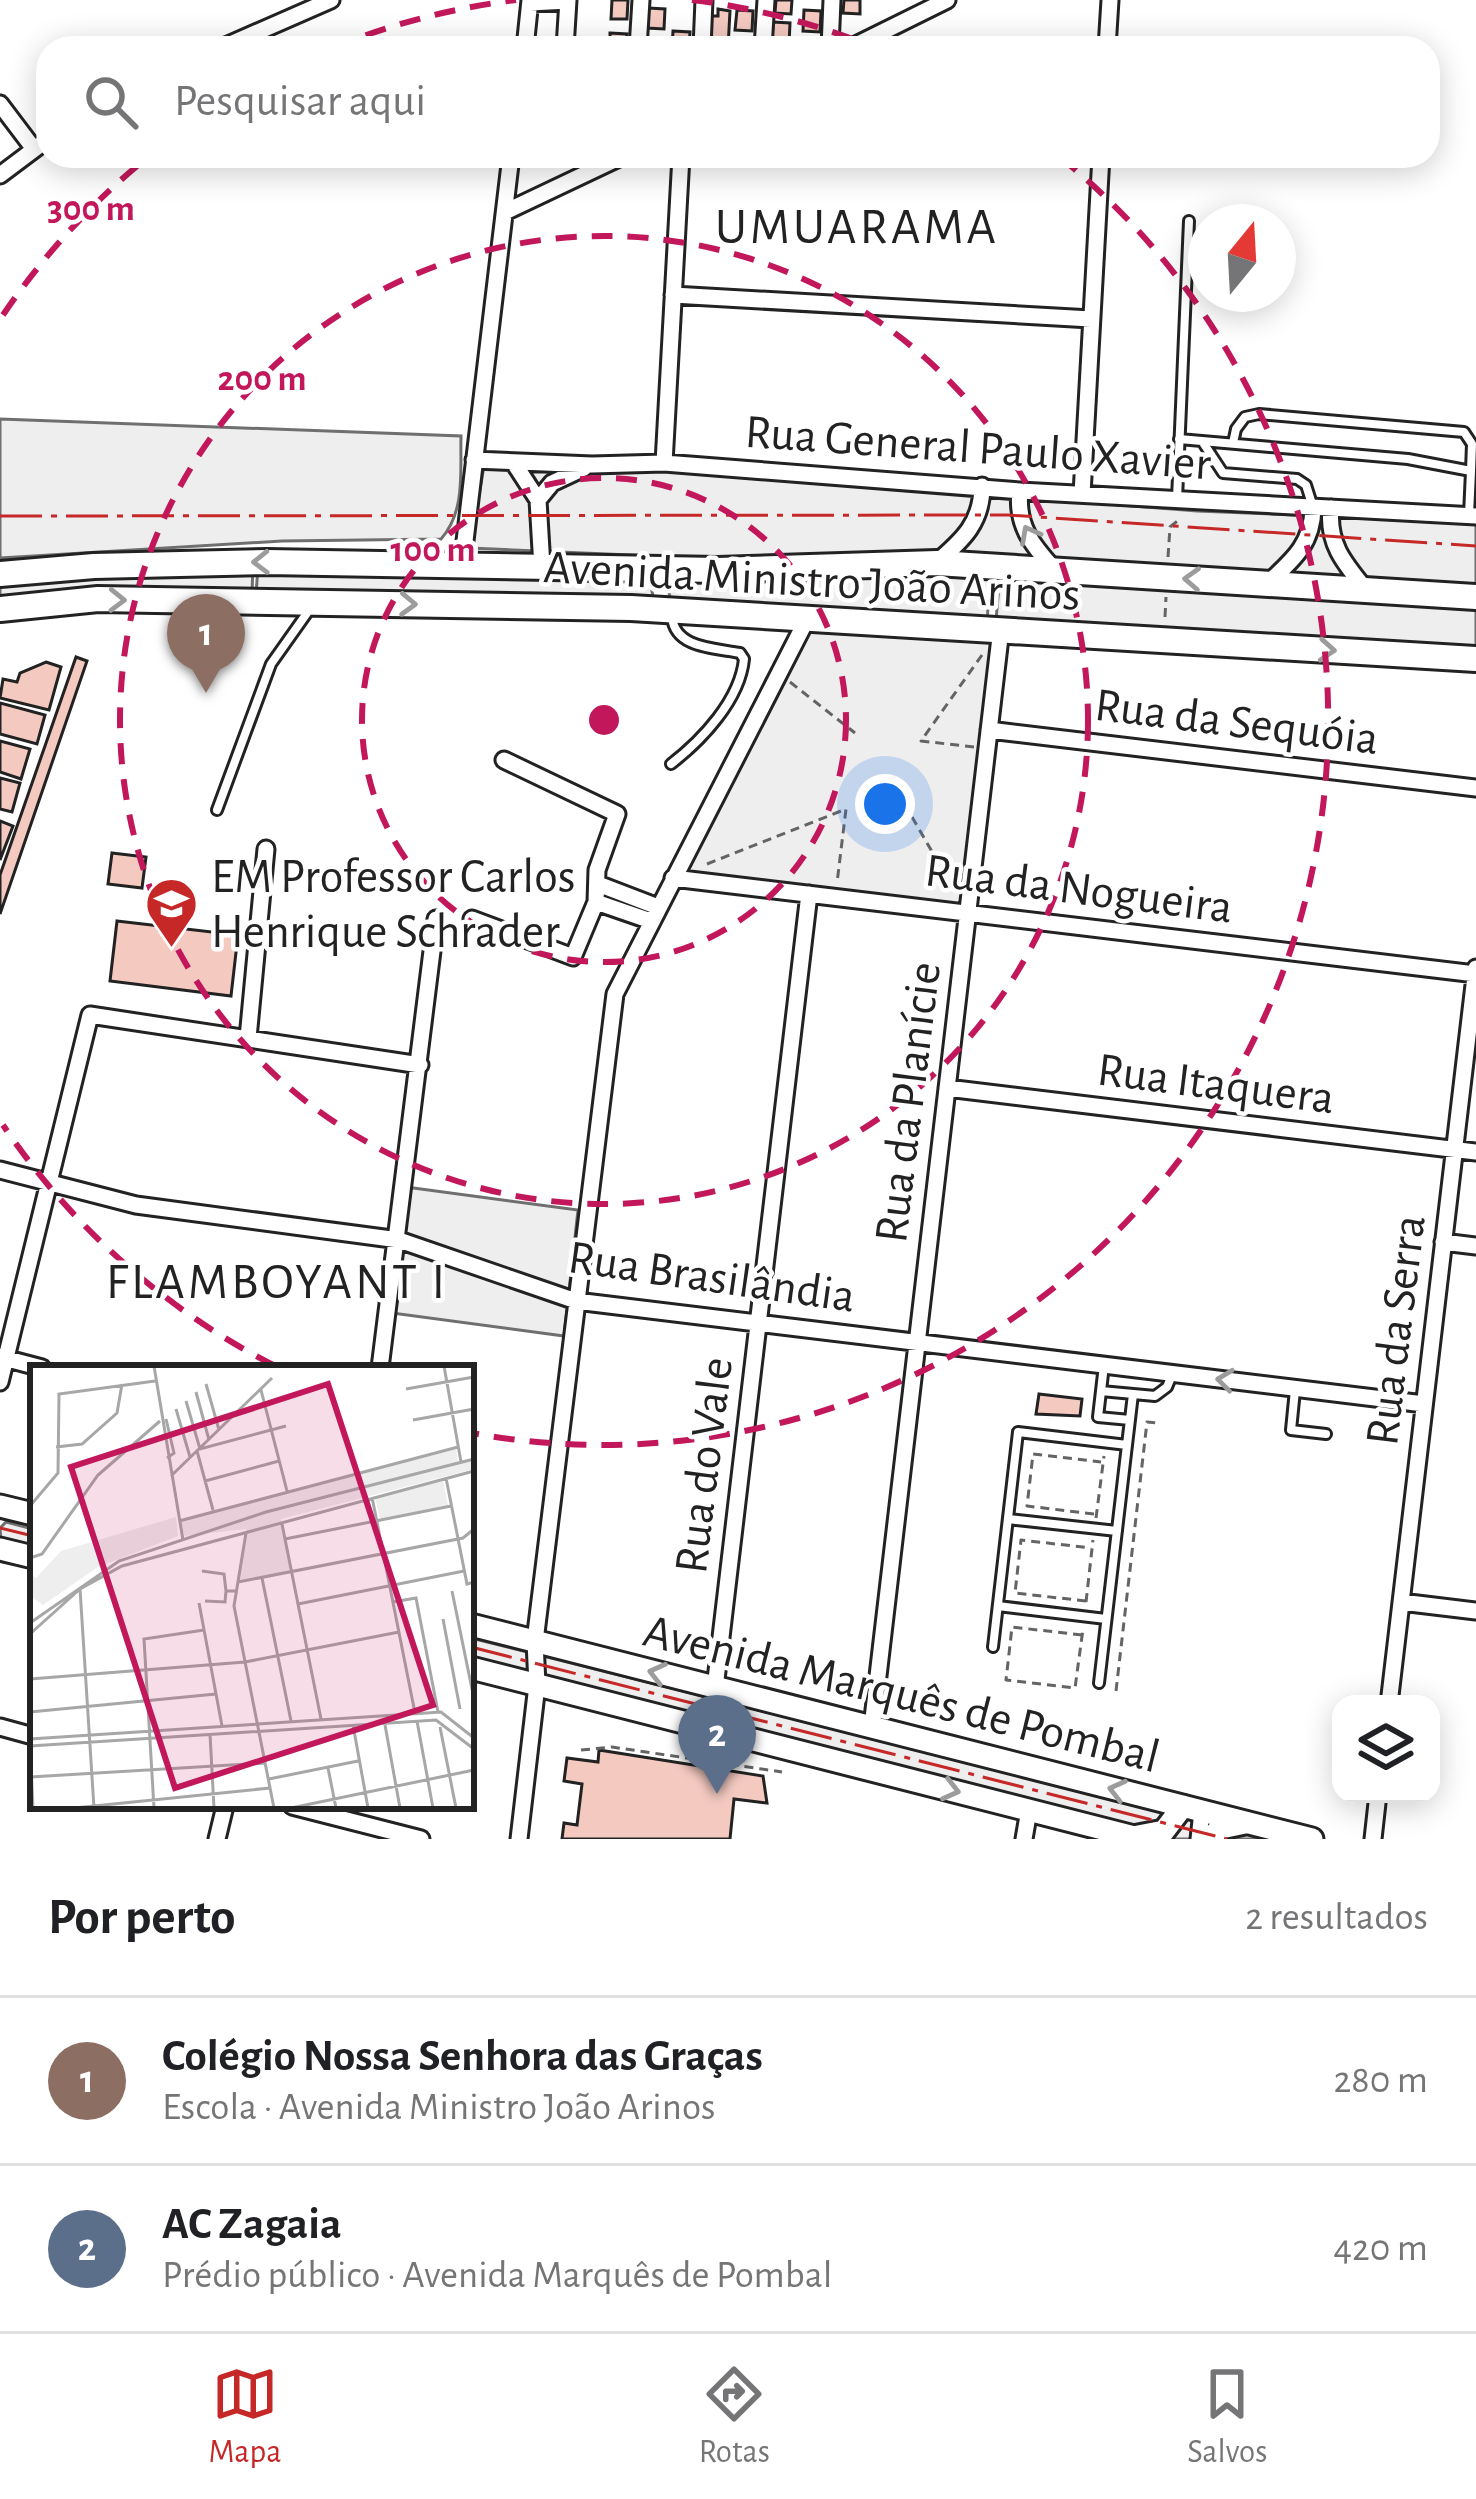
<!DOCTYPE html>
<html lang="pt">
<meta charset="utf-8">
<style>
:root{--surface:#fff;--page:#f2f2f2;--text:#202124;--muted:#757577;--line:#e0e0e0;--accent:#c62828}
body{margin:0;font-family:"Alegreya Sans",sans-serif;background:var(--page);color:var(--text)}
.controls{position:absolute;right:36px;bottom:36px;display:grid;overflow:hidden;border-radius:24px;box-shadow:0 6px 30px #0003}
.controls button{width:108px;height:108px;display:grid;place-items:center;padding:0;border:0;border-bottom:3px solid var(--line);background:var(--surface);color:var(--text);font:60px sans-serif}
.compass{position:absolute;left:1188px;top:204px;width:108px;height:108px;border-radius:50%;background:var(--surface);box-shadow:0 6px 30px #0003;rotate:18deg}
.you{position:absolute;left:885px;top:804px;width:42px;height:42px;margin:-30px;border:9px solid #fff;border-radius:50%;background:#1a73e8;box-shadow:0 0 0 18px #1a73e833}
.badge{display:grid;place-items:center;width:78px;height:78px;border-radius:50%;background:var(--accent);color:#fff;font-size:39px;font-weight:700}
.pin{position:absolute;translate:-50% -99px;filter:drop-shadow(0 3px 6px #0008)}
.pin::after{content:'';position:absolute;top:63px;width:42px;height:36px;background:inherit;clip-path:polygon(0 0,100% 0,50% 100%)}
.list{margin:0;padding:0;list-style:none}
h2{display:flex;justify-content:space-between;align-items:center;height:156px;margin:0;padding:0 48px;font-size:51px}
h2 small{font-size:39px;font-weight:400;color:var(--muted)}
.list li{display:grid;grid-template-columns:78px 1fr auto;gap:36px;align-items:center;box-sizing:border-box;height:168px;padding:0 48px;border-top:3px solid var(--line)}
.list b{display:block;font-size:45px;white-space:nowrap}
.list p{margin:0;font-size:39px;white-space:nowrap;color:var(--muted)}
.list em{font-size:39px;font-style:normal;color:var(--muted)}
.icon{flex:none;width:66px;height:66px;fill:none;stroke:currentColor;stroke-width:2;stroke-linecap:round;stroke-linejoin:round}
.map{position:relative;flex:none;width:1476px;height:1839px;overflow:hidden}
.search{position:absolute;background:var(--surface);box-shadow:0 6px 30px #0003;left:36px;right:36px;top:36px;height:132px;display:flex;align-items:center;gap:30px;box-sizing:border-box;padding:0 42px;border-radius:36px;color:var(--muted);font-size:45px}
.sheet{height:492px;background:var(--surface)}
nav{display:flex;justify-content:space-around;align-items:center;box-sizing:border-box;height:168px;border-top:3px solid var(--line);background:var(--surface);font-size:33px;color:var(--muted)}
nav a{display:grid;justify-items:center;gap:6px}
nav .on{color:var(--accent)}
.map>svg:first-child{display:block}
.green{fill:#eee;stroke:#6f6f6f;stroke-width:3}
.building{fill:#f3c9c0;stroke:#222;stroke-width:3}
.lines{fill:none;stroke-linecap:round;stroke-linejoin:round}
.lane-casing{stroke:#222;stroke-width:14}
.street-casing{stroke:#222;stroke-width:21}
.secondary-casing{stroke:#222;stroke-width:27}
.primary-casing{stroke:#222;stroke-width:30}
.path{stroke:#646464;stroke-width:3;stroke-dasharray:9 6;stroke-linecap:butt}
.lane{stroke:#fff;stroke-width:8}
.street{stroke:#fff;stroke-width:15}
.secondary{stroke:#fff;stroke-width:21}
.primary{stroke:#fff;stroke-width:24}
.power{stroke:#c62828;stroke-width:3;stroke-dasharray:42 9 6 9;stroke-linecap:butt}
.oneway{stroke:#9c9c9c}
.ring{fill:none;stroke:#c2185b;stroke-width:6;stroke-dasharray:21 15}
.labels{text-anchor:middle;stroke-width:9;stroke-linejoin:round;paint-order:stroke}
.street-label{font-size:48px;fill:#222;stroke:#fff}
.poi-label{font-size:48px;fill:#222;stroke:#fff;text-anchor:start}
.neighbourhood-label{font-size:51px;letter-spacing:3px;fill:#222;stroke:#fff}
.inset-road{fill:none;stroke:#a7a7a7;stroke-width:3}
.view{fill:#c2185b;fill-opacity:0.15;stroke:#c2185b;stroke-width:6}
.inset-edge{fill:none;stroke:#222;stroke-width:6}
.centre{fill:#c2185b;stroke:#fff;stroke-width:6}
.ring-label{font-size:36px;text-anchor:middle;font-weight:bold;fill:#c2185b;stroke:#fff;stroke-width:9;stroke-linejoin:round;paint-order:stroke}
</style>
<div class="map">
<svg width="1476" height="1839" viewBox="0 0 1476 1839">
<rect width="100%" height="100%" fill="#fff"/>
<!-- green -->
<path class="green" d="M0,419L461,436C460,470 466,511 441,539L282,541L0,558Z
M484,466L671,470L1197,511L1476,522V592L470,548Z
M253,565L252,594L0,603V575Z
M258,566L649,575L654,602L256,595Z
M990,569L987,626L670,601L667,573Z
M1000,574L1476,607V649L996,620Z
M808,617L1001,629L967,913L673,878Z
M406,1187L578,1210L564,1336L392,1313Z
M6,1522L33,1529V1548L1,1540L0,1528Z
M471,1638L1272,1839H1175L471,1660Z"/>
<!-- building -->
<path class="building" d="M612,0H628L627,19H611Z
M776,0H792L791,14L775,13Z
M844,0H860V14L843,13Z
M648,8L665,9L664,29L647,28Z
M718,9L730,11L728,48H707L710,16H718Z
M737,10L753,11L752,31L735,30Z
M804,10L821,11L820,32L803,31Z
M773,22L790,23L789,44L772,43Z
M673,31L690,32L689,48H672Z
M610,33L627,34L626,48H610Z
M76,657L87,661L0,914V875Z
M46,662L61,667L49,710L0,698L3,679L17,682L20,673Z
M0,703L45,715L37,744L0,734Z
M0,741L30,749L21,779L0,772Z
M0,778L20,783L12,812L0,809Z
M0,821L13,826L0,860Z
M112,853L146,857L142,888L108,884Z
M117,921L238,935L231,996L110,981Z
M1039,1394L1082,1399L1080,1416L1036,1414Z
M599,1750L763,1776L767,1803L734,1799L730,1839H562L564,1823L577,1825L582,1784L564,1781L567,1758L598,1762Z"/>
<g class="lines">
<defs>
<path id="lane" d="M1179,439L1202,441L1223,473L1297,479L1306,485L1312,504
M1202,441L1408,459L1471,471L1472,444L1464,432L1259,414L1245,417L1236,429L1233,443
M1177,499L1189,221
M1469,515L1471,471
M671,764C702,740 740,700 744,659L740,653C713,648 675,648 672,617
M217,810L271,664L312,606
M1104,1365L1101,1391L1155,1396L1167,1387L1172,1375
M1295,1390L1291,1430L1326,1434
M1101,1391L1098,1417L1130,1420
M1008,1519L1117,1531
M998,1606L1106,1619
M993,1647L1018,1432L1127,1445
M1099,1683L1133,1394"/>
<path id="street" d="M530,3L568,1
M221,48L331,0
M525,48L530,0
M565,48L568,0
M638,48L641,0
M702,48L704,0
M763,48L766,0
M830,48L832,0
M850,48L947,0
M1107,48L1110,0
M0,104L34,149
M0,175L48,139
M505,212L623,156
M673,295L1091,319
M474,460L592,465L664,463L1020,491L1476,516
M514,463L538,500L542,567
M664,463L681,156
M1020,491C1016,525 1032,545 1054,569
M1082,494L1101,156
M538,500L552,483L584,468
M1331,508C1327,544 1345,564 1367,591
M937,562C963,540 982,522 982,486
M462,566L511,156
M1268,583C1293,560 1313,543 1313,507
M989,730L1476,788
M504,760L617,814L597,870L596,902
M673,878L1476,974
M598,884L658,907
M472,919L573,957L596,902L651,921
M248,1038L266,849
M947,1088L1476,1152
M0,1170L136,1205L399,1240L576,1301L1424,1404
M1443,1242L1476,1246
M0,1357L42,1368
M380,1368L436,919
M0,1382L90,1015L420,1065
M1401,1602L1476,1611
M715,1688L809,894
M1389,1704L1476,968
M0,1727L33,1736
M872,1727L1001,629
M292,1806L421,1839
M217,1839L225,1806
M519,1839L537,1685L535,1641L615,994L808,617
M1024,1839L1029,1810
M1199,1839L1202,1811
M1373,1839L1378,1794"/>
<path id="secondary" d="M0,1506L33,1514
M0,1549L33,1557
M471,1625L1312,1839
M471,1668L1142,1839
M1133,1837L1164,1831L1183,1806
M1209,1839L1221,1828L1245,1823"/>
<path id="primary" d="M0,574L94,566L267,562L718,570L937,563L1476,597
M0,609L98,599L631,608L1476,659"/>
</defs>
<!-- lane casing -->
<use href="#lane" class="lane-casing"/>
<!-- street casing -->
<use href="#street" class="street-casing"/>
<!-- secondary casing -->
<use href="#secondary" class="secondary-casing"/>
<!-- primary casing -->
<use href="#primary" class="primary-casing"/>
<!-- path -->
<path class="path" d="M1168,557L1170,527L1181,518
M1165,617L1166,597
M790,682L855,733
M974,747L921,741L982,655
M912,817L953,888
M707,864L846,809L837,883
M1094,1514L1027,1506L1033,1454L1101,1462
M1096,1518L1104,1456
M1086,1601L1015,1593L1021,1540L1091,1548
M1086,1602L1093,1540
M1082,1635L1012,1627L1006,1680L1075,1688L1083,1629
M1116,1691L1147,1422L1157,1423
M581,1750L612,1747L782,1772"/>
<!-- lane -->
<use href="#lane" class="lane"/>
<!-- street -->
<use href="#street" class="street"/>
<!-- secondary -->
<use href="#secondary" class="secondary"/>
<!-- primary -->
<use href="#primary" class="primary"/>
<!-- power -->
<path class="power" d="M0,516L1008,515L1476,546
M0,1528L33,1536
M471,1647L1227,1839"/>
</g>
<!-- one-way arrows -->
<defs><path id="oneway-chevron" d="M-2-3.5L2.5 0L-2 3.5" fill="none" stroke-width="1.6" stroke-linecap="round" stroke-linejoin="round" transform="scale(3)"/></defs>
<g class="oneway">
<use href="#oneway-chevron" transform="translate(1029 534) rotate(-118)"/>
<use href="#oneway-chevron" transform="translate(261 562) rotate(179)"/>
<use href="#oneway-chevron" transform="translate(1192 579) rotate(-177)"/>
<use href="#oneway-chevron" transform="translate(117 600) rotate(1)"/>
<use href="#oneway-chevron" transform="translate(408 604) rotate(2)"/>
<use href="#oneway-chevron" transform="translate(1327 650) rotate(4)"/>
<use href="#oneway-chevron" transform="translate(1225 1380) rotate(-173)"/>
<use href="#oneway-chevron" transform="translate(657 1673) rotate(-166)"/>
<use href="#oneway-chevron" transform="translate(951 1790) rotate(14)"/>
<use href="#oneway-chevron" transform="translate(1117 1790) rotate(-166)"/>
</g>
<!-- distance rings -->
<g class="ring">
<circle cx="604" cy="720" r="242"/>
<circle cx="604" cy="720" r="484"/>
<path d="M275 1366A725 725 0 0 1 3 1125M3 315A725 725 0 0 1 148 157M332 48A725 725 0 0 1 516 0M692 0A725 725 0 0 1 876 48M1060 157A725 725 0 0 1 472 1433"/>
</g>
<!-- icons -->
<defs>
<symbol id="school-pin" viewBox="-11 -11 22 30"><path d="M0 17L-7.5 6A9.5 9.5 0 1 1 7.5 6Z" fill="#c62828" stroke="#fff"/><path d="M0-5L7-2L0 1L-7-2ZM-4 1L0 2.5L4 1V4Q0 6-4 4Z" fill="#fff"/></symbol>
</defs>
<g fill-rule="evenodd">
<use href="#school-pin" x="142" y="874" width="59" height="81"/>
</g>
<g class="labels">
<!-- street labels -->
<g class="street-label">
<text transform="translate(978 446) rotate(4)" y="17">Rua General Paulo Xavier</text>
<text transform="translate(812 579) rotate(3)" y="17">Avenida Ministro João Arinos</text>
<text transform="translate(1237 720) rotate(7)" y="17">Rua da Sequóia</text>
<text transform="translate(1079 887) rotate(7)" y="17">Rua da Nogueira</text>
<text transform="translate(1216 1082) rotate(7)" y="17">Rua Itaquera</text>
<text transform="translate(906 1102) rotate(-83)" y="17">Rua da Planície</text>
<text transform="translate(712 1275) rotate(8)" y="17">Rua Brasilândia</text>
<text transform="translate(1394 1330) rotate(-83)" y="17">Rua da Serra</text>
<text transform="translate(702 1465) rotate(-83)" y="17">Rua do Vale</text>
<text transform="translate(902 1692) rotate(14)" y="17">Avenida Marquês de Pombal</text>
</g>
<!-- poi labels -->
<g class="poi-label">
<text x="211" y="892">EM Professor Carlos<tspan x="211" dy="55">Henrique Schrader</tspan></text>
</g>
<!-- neighbourhood labels -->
<g class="neighbourhood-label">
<text x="857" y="243">UMUARAMA</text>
<text x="277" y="1298">FLAMBOYANT I</text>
</g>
</g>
<!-- overview -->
<g transform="translate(30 1365)">
<rect width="444" height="444" fill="#fff"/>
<path d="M426,84L428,96H444V104L251,154L261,207L208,217L216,164L154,171L151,156ZM413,115L418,140L350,154L345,132ZM146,152L148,171L68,202L13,240L0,231V209L6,213L31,186Z" fill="#eee"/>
<path class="inset-road" d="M124,1L153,175M414,1L431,97M176,19L189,65M376,24L444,12M231,25L257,126M166,27L179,75M156,36L170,84L256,61M146,44L160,92M136,54L144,88L137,93M383,55L444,44M26,82L52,79L87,48L92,19M167,86L183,145M141,111L242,13M416,113L437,219L444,217M175,116L249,96M342,132L385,348M0,141L28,108L29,29L125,16M149,156L428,82M252,159L291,354M216,168L204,241L244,443M255,174L421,141M0,193L12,189L68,110L130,56M172,206L194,209L196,226M232,213L261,356M208,217L433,173L444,164M50,224L64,443M422,226L444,334M175,236L195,237L196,226H207M363,237L386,233L408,347M169,238L192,361M268,239L434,206M413,254L430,344M0,258L89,196L236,147L444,94M0,269L50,224L92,201L444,106M0,314L215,297L369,267M0,347L186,329M387,356L403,443M323,360L338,443M355,360L370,443M410,362L426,443M180,369L184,443M0,374L411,347L444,373M0,380L3,443M0,381L406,355L444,384M298,403L306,443M0,412L236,398M239,414L328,396M44,443L240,423M124,443L114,274L174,265M261,443L444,405"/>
<path class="view" d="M298,19L403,340L145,423L41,102Z"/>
<rect width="444" height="444" class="inset-edge"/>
</g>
<circle cx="604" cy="720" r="18" class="centre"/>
<g class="ring-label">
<text x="91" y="220">300 m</text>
<text x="262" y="390">200 m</text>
<text x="433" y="561">100 m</text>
</g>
</svg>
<div class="controls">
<button><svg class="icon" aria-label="layers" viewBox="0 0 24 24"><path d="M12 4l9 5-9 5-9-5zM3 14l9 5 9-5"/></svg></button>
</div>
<svg class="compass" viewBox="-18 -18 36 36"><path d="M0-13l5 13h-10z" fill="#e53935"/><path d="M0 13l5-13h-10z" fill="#757577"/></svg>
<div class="you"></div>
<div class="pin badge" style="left:206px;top:693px;background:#8d6e63">1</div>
<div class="pin badge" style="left:717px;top:1794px;background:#5c6f8a">2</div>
<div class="search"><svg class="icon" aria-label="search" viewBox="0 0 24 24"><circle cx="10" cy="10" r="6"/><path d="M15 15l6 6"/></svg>Pesquisar aqui</div>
</div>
<section class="sheet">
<h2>Por perto<small>2 resultados</small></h2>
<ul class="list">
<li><span class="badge" style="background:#8d6e63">1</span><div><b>Colégio Nossa Senhora das Graças</b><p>Escola · Avenida Ministro João Arinos</p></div><em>280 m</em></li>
<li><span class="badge" style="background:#5c6f8a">2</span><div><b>AC Zagaia</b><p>Prédio público · Avenida Marquês de Pombal</p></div><em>420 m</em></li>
</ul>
</section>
<nav>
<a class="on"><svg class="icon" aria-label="map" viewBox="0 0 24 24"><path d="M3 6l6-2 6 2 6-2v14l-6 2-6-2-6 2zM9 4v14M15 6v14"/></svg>Mapa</a>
<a><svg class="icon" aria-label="directions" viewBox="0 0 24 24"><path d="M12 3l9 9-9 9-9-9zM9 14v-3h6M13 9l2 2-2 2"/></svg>Rotas</a>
<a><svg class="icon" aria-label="saved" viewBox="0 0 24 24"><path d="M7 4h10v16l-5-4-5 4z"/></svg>Salvos</a>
</nav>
